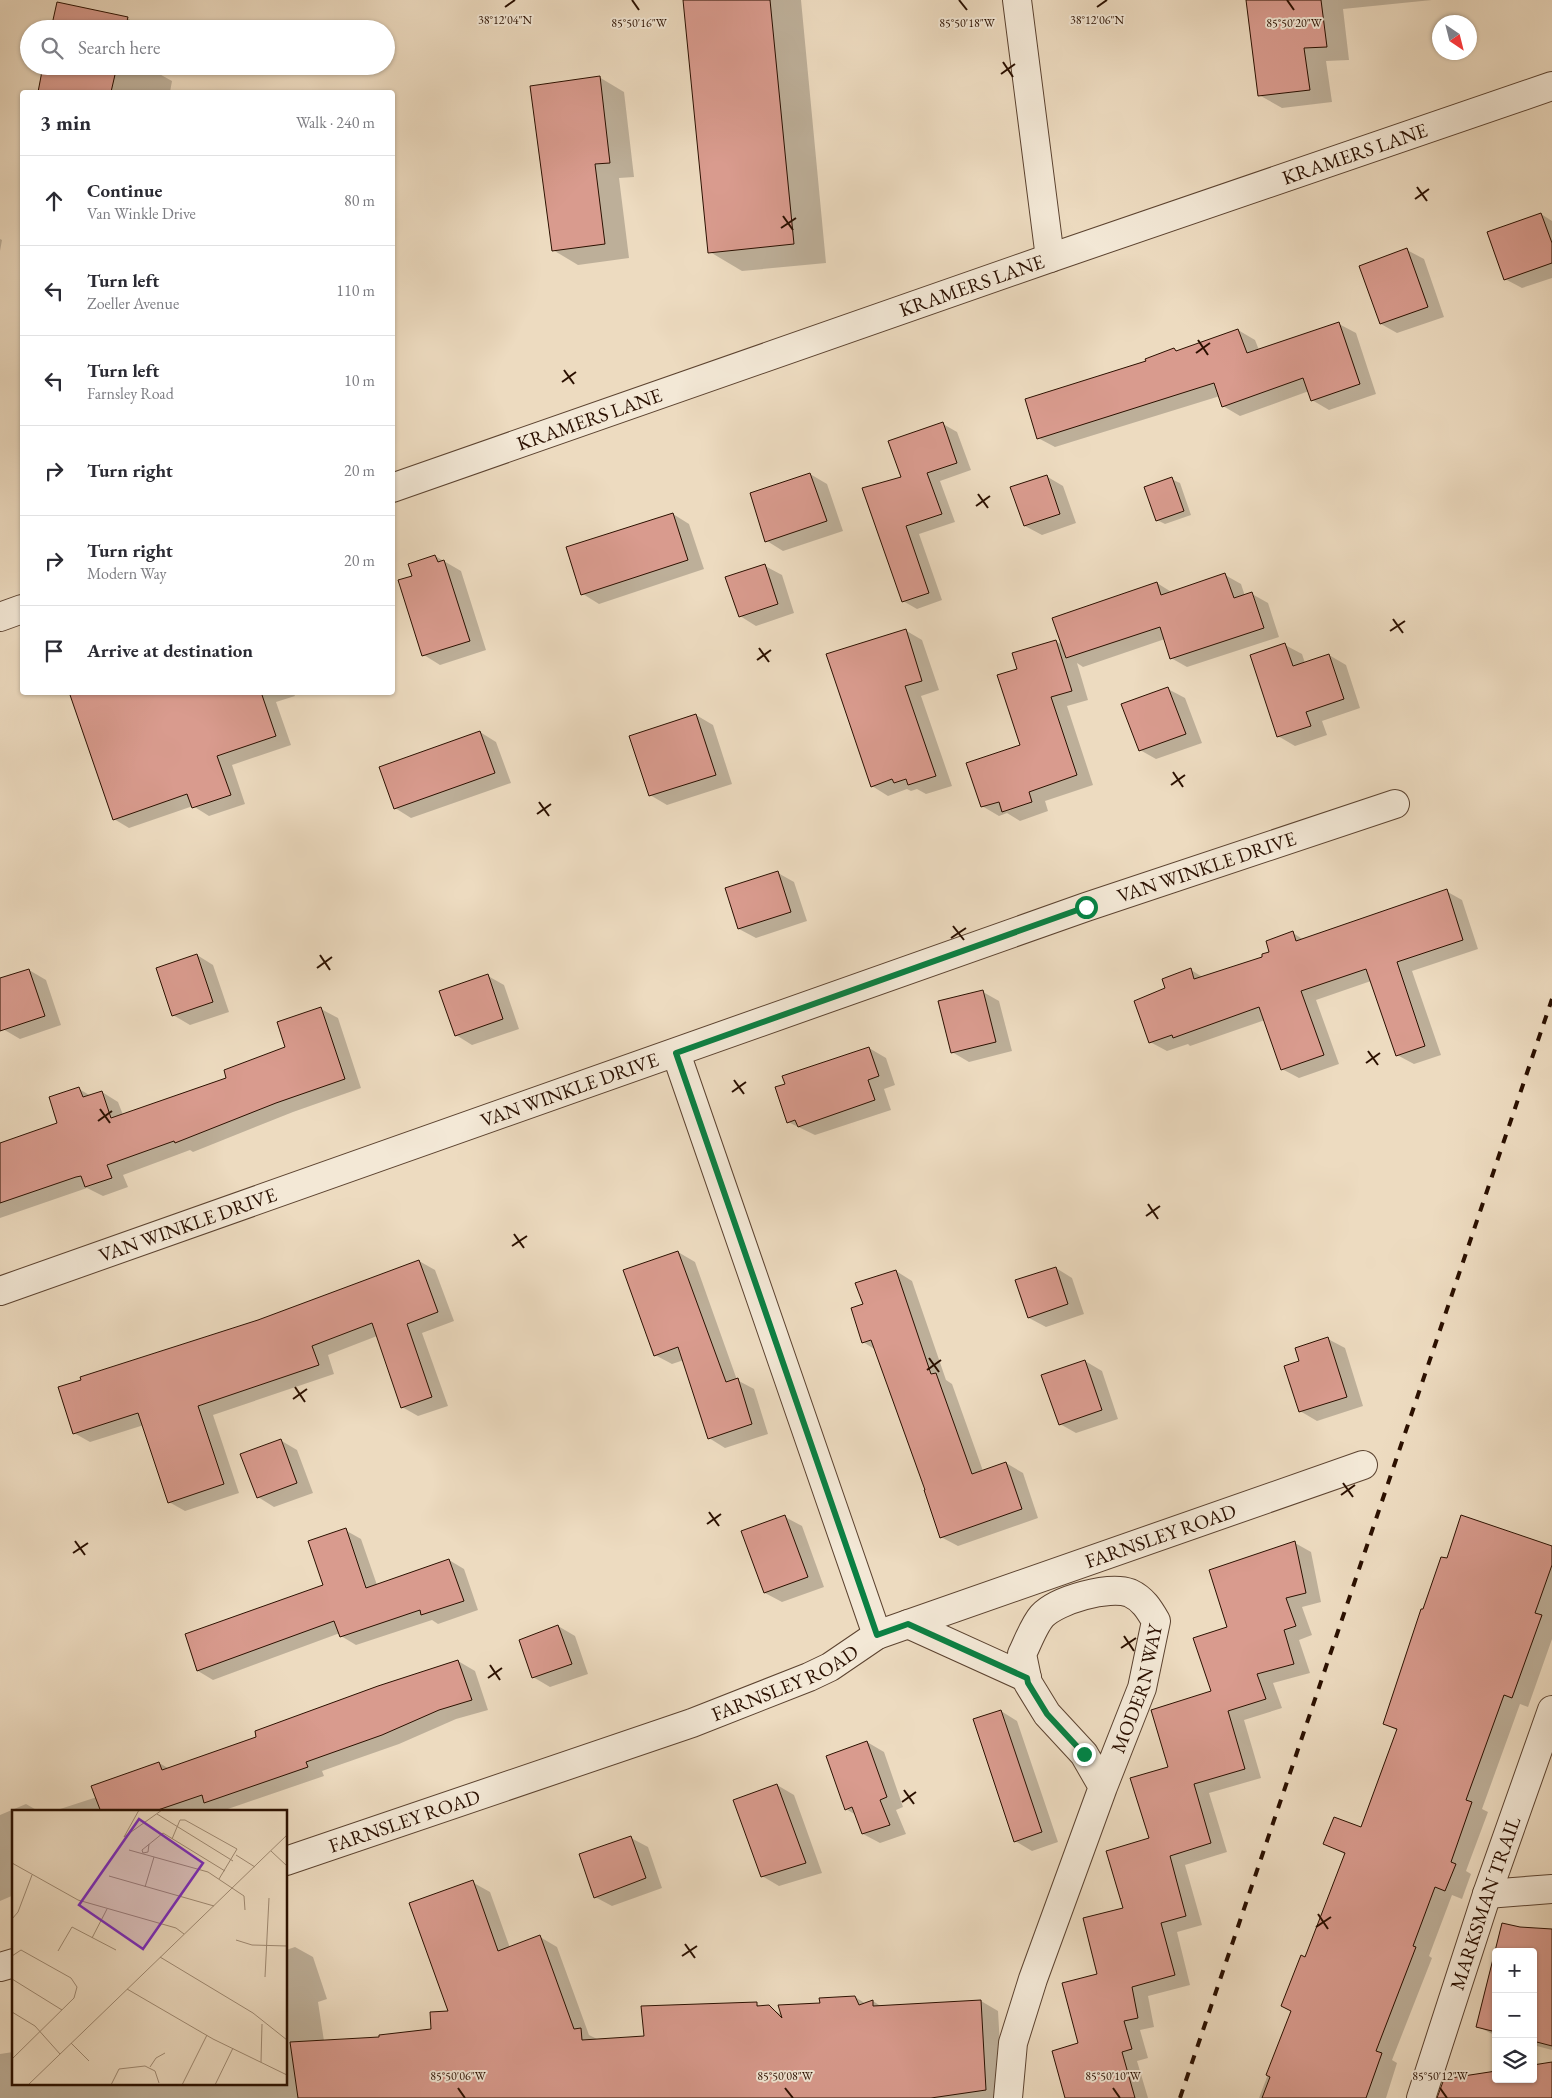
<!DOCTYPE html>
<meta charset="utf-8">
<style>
:root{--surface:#fff;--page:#f2f2f3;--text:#2b2b33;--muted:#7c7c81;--line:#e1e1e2}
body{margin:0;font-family:"EB Garamond",serif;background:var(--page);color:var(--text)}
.controls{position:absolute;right:15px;bottom:15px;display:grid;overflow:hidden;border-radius:5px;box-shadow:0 1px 4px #0004}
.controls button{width:45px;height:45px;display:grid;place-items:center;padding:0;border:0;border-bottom:1px solid var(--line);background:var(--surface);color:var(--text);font:25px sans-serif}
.compass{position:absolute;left:1432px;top:15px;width:45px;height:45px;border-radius:50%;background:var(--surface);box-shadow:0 1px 4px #0004;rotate:145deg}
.stop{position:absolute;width:15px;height:15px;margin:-11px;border:4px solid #0b8043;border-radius:50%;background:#fff}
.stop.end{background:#0b8043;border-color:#fff;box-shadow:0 1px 5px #0008}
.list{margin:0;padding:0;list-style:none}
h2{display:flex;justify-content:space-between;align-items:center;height:65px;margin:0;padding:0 20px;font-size:21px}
h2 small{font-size:16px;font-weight:400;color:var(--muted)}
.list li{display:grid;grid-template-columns:32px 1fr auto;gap:15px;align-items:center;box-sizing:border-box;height:90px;padding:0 20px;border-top:1px solid var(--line)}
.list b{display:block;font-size:19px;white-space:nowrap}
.list p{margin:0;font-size:16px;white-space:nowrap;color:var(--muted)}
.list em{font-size:16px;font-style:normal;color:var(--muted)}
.icon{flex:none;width:28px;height:28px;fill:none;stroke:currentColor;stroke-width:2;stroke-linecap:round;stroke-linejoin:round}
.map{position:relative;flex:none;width:1552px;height:2098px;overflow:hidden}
.search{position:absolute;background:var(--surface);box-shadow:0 1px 4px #0004;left:20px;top:20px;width:375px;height:55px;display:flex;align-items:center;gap:12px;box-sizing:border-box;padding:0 18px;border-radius:28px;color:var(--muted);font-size:19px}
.panel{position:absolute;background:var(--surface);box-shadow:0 1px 4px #0004;left:20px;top:90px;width:375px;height:605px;border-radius:5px}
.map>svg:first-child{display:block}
.shadow{fill:#0003}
.building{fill:#d99b8e;stroke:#2b1000}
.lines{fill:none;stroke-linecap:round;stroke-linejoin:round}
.minor-casing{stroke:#5c4330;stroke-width:30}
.minor{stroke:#f3e8d6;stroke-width:28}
.rail{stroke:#2b1000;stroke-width:4;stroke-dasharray:9 9;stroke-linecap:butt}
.route{stroke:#0b8043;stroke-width:6}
.ticks{fill:none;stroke:#2b1000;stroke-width:2}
.labels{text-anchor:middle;stroke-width:4;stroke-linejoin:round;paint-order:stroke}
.street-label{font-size:20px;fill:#2b1000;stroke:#f3e8d6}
.inset-road{fill:none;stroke:#9f8a73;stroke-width:1}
.view{fill:#7b2cbf;fill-opacity:0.15;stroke:#7b2cbf;stroke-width:2.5}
.inset-edge{fill:none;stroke:#2b1000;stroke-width:2.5}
.ticks-label{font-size:12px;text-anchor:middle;fill:#2b1000;stroke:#f3e8d6;stroke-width:4;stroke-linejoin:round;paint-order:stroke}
</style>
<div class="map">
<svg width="1552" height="2098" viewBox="0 0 1552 2098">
<rect width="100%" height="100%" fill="#eddbc0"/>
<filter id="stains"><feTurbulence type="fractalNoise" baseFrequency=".004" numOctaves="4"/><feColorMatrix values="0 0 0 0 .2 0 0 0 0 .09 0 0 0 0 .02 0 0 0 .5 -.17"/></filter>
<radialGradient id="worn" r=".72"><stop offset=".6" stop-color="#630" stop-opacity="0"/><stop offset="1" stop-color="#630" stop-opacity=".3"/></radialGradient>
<!-- shadow -->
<path class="shadow" d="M685,0H801L826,263L742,271L710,252Z
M1247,0H1432L1343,9L1349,60L1326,61L1332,102L1282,108L1259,95Z
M127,18L145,29H53Z
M45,66H145L172,81L170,92H39Z
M599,77L624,92L634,177L619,178L629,258L578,265L553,250Z
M1541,214L1552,221V278L1522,288L1505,279Z
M0,239L2,240L0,251Z
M1407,250L1424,259L1444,317L1397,333L1381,324Z
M1339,324L1356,333L1376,394L1329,410L1312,400L1309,391L1240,416L1223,406L1220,396L1055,447L1038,438L1147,362L1174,349L1178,351L1238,330L1255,340L1259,350Z
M943,424L957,432L971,470L940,481L955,522L919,534L942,600L917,609L903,601L902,478Z
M810,474L827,484L843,531L783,551L767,541Z
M1046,476L1063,486L1076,523L1042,535L1025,526Z
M1171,479L1180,483L1191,515L1165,524L1157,520Z
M673,514L689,524L704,569L599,604L583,594Z
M435,556L461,571L486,650L440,665L424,655L413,577Z
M765,566L782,575L794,613L756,626L740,616Z
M1225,575L1241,584L1245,596L1252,594L1268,603L1279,637L1187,667L1171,658L1165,639L1083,667L1077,663L1088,700L1067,706L1093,785L1045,801L1048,811L1020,821L1007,813L999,816L982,806L1021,746L1019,670L1056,641L1062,645L1157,583L1173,593Z
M905,630L922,640L939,690L921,696L952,786L926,794L917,789L911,791L907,789L888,796L872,786Z
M1285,645L1302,654L1305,663L1329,655L1346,665L1360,708L1322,721L1327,735L1295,746L1278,736Z
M1168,689L1185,698L1202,743L1156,759L1140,750Z
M82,692H293L295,696L276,702L291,745L232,765L245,804L209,816L193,806L129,828L114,819Z
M696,715L713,725L732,784L667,805L650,795Z
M480,732L496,742L511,783L411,818L395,808Z
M778,873L794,882L807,921L756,938L739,929Z
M1446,891L1462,900L1478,949L1412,971L1441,1055L1414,1064L1397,1055L1371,981L1316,1000L1339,1064L1299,1078L1282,1069L1265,1020L1190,1046L1188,1044L1167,1051L1150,1042L1167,989L1191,970L1204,978L1264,957L1293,933L1304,940Z
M197,955L213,965L229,1012L190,1025L173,1015Z
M29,970L46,980L61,1025L20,1039L3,1029L0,1020V980Z
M488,976L504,985L519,1029L472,1045L456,1035Z
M983,992L999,1001L1012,1051L969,1062L952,1052Z
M321,1009L338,1018L361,1088L293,1112L193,1152L190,1150L123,1175L128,1187L103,1196L87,1188L0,1218V1144L59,1123L79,1089L91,1096L102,1092L118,1102L123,1115L228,1079L287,1048Z
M869,1048L886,1058L895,1085L884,1089L891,1110L815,1135L788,1122Z
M678,1252L695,1262L737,1380L754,1389L768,1434L725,1448L709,1438L684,1360L672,1364L655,1355Z
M419,1261L435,1270L454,1321L422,1333L448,1406L418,1416L402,1407L377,1336L328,1355L334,1374L213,1415L239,1493L185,1511L169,1502L144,1425L90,1442L74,1433L258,1321Z
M1056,1268L1072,1278L1084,1314L1046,1327L1029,1318Z
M896,1271L912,1281L946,1380L952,1384L983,1471L1006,1463L1023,1473L1038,1518L958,1546L941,1537L927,1490L876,1350L863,1342Z
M1328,1339L1345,1348L1363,1406L1317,1421L1300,1411L1301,1362Z
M1085,1361L1102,1371L1118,1419L1076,1433L1060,1424Z
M280,1440L297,1450L313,1493L274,1507L258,1497Z
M785,1517L802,1526L824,1587L782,1602L765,1593L743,1532Z
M345,1530L361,1539L377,1585L449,1560L464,1569L478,1610L438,1624L432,1620L356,1645L341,1636L340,1633L213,1680L198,1671L324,1586Z
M1295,1543L1311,1552L1321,1602L1302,1607L1312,1635L1299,1640L1310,1673L1273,1683L1282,1708L1244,1720L1261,1778L1209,1793L1227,1852L1185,1865L1202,1925L1177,1932L1190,1985L1148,1996L1154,2027L1140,2030L1148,2058L1137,2061L1148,2098H1067L1099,1975L1150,1839L1170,1768L1213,1692L1228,1628Z
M1552,1547V1639L1528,1707L1520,1704L1482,1809L1488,1812L1466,1871L1471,1874L1462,1899L1452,1895L1429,1956L1432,1958L1392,2060L1397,2063L1386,2098H1259L1292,2012L1282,2006L1306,1958L1346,1855L1324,1843L1362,1829L1398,1731L1385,1724L1424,1611L1448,1560Z
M558,1626L575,1636L588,1674L550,1687L533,1677Z
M458,1661L475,1671L488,1710L456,1719L399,1744L322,1771L324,1776L222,1811L219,1809L213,1812H51L97,1797L159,1763L168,1768L258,1737Z
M1001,1711L1017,1721L1058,1842L1032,1851L1015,1841Z
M867,1742L884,1752L903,1807L896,1810L906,1834L880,1843L863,1834L856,1815L846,1809Z
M777,1785L794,1795L822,1873L779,1886L762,1876Z
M26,1804L40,1812H14V1895L0,1901V1815Z
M631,1838L648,1847L662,1888L612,1906L595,1897Z
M472,1882L490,1892L510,1948L540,1937L557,1947L589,2035L599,2040L645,2037L756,2004L762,2007H769L782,2015L821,2004L855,1997L866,2004L873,2001L882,2007L981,2001L998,2011L1003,2098H0V2054L13,2052L14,2084H286V1950L295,1947L313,1957L327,1999L318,2002L324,2041L380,2039L433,2030L450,2012Z
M1519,1929L1552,1930V2050L1533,2045V1952Z
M1496,1953V2036L1477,2026Z"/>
<!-- building -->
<path class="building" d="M683,0H770L794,244L708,253Z
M1246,0H1321L1327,47L1304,48L1310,90L1258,96Z
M57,2L128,17L125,29H51Z
M43,66H117L111,92H38Z
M600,76L610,163L595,164L605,244L552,251L530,86Z
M1541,213L1552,243V263L1504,280L1487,232Z
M1407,248L1428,307L1380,324L1359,266Z
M1339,322L1360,384L1311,401L1303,378L1222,407L1214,383L1037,439L1025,399L1146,361L1145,359L1174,348L1176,351L1238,329L1247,353Z
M943,422L957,463L927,473L942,514L906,526L929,593L902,602L862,488L901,477L888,441Z
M810,473L827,521L765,542L750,493Z
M1047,475L1060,514L1024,526L1010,487Z
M1172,477L1184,511L1156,521L1144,487Z
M673,513L688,560L581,595L566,547Z
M435,555L438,562L444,560L470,641L422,656L398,580L412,576L408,564Z
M765,564L778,604L739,617L725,577Z
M1225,573L1234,598L1252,592L1264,628L1170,659L1160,627L1066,658L1052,618L1157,582L1161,595Z
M906,629L922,681L905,686L936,776L908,785L906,779L894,783L892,779L871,787L826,654Z
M1056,640L1072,691L1051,697L1077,775L1029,792L1032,802L1002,812L999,802L981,807L966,763L1020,745L997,675L1017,669L1012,653Z
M1285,643L1293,666L1329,654L1344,699L1306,712L1311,726L1277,737L1250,655Z
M1168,687L1186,734L1139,751L1121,704Z
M69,692H261L276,736L217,756L231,795L192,808L187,794L113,820Z
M696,714L716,775L649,796L629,736Z
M480,731L495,773L394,809L379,767Z
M778,871L791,912L738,929L725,888Z
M1447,889L1463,940L1397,962L1425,1046L1396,1056L1366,969L1301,991L1324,1055L1281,1070L1259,1007L1173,1038L1172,1035L1149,1043L1134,1001L1165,988L1162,979L1191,968L1194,979L1262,957V954L1269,952L1266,941L1293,931L1296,941Z
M197,954L213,1002L172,1016L156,968Z
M29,969L45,1016L0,1031V978Z
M488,974L503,1019L455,1036L439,991Z
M983,990L996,1042L951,1053L938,1001Z
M321,1007L345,1079L276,1103L175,1143L174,1141L107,1165L112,1178L85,1187L81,1176L76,1177L0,1203V1143L57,1123L49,1097L79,1087L83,1097L102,1091L111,1118L226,1078L224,1070L285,1047L277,1022Z
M869,1047L879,1076L868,1080L875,1100L798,1127L795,1120L787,1123L775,1087L785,1084L782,1076Z
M678,1251L726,1382L738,1378L752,1424L708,1439L678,1347L654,1356L623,1270Z
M419,1260L438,1312L407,1324L432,1397L401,1408L372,1323L312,1346L319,1365L198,1406L224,1484L168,1503L138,1413L73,1434L58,1387L81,1380L80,1377L258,1320Z
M1056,1267L1068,1304L1028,1318L1015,1280Z
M896,1270L931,1374L936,1373L972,1474L1006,1462L1022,1509L940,1538L924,1490H925L871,1340L862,1343L851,1308L863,1304L855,1283Z
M1328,1337L1347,1397L1299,1412L1284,1366L1299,1361L1295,1348Z
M1085,1360L1102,1410L1059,1425L1041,1375Z
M281,1439L297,1483L257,1498L240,1454Z
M785,1515L808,1577L764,1593L741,1531Z
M1461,1515L1552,1546V1565L1535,1613L1542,1615L1512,1698L1504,1695L1466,1800L1472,1802L1451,1862L1456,1864L1445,1891L1435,1887L1413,1946L1416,1947L1376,2051L1382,2053L1366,2098H1262L1270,2077L1266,2075L1291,2011L1281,2006L1301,1955L1305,1957L1345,1853L1323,1844L1334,1817L1361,1827L1397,1729L1383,1724L1421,1609H1423L1441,1557L1447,1558Z
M346,1528L366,1588L449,1559L464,1601L421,1615L420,1610L340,1637L334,1621L197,1671L185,1634L323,1585L308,1541Z
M1295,1541L1306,1593L1286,1598L1296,1626L1284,1630L1294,1664L1257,1674L1266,1699L1228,1711L1245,1769L1194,1784L1211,1843L1170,1856L1186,1916L1161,1923L1175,1975L1132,1987L1138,2018L1124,2021L1132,2049L1122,2052L1135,2098H1065L1052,2051L1078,2043L1062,1983L1097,1974L1083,1918L1123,1908L1106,1851L1149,1838L1130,1778L1168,1767L1151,1710L1211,1691L1193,1638L1227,1627L1209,1570Z
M558,1625L572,1664L532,1678L519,1640Z
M458,1660L472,1700L439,1710L382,1735L306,1762L308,1767L204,1803L202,1795L152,1812H101L91,1786L159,1762L162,1770L256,1737L255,1731L378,1686Z
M1001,1710L1042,1832L1014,1842L973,1719Z
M867,1741L887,1797L880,1800L890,1825L862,1834L852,1807L845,1810L826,1756Z
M777,1784L806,1863L761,1877L733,1800Z
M631,1836L646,1878L594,1898L579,1854Z
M473,1880L498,1951L540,1935L574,2029L581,2028L582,2040L644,2036L641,2006L757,2002V2006L769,2005L782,2018L778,2005L820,2003L819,1998L855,1996L859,2005L873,2000V2006L981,2000L986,2090L931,2098H298L290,2042L379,2037V2035L431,2029L430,2012L448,2011L409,1903Z
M1502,1923L1520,1927L1552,1929V2046L1533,2041V1952H1496V2032L1476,2027Z
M1552,2062V2098H1437L1444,2079L1496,2071V2079H1533V2065Z"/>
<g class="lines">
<defs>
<g id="minor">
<path d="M1017,0L1050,258"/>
<path id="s1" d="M392,488L1050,258L1552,86"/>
<path d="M0,617L22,609"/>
<path d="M676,1053L877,1635"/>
<path id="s2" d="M0,1291L1086,907L1395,804"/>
<path d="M908,1624L1027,1678"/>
<path id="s3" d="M286,1861L692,1723L809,1677L830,1667L877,1635L1363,1465"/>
<path d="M1487,1894L1552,1889"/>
<path d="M0,1967L14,1963"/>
<path id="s4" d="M1008,2098L1013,2043L1033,1979L1103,1787L1142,1688L1156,1621C1149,1609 1143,1599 1130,1593C1109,1585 1057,1600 1042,1616C1034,1625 1027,1644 1022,1654L1028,1683L1047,1714L1084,1754L1103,1787"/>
<path id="s5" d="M1421,2098L1487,1894L1552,1710"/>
</g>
</defs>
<!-- minor casing -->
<use href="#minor" class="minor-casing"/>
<!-- minor -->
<use href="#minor" class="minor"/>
<!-- rail -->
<path class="rail" d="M1180,2098L1552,999"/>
</g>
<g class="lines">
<!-- route -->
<path class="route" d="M1084,1754L1047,1714L1028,1683L1027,1678L908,1624L877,1635L676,1053L1086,907"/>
</g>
<!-- ticks -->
<path class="ticks" d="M632,0L639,10M959,0L967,10M1287,0L1294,10M505,7L515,0M1097,7L1107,0M1003,62L1013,77M1001,74L1015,64M1417,187L1427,201M1415,199L1429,189M783,216L793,230M781,228L796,218M1198,340L1208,355M1196,353L1210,343M564,370L574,384M562,382L576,372M978,494L988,508M976,506L990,496M1393,619L1403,633M1390,631L1405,621M759,648L769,662M757,660L771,650M1173,772L1183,787M1171,785L1185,775M539,802L549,816M537,814L551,804M953,926L964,940M951,938L966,928M320,955L330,970M317,968L332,957M1368,1051L1378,1065M1366,1063L1380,1053M734,1080L744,1094M732,1092L746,1082M100,1109L110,1123M98,1121L112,1111M1148,1204L1158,1219M1146,1216L1160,1206M514,1234L524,1248M512,1246L527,1236M929,1358L939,1372M927,1370L941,1360M295,1387L305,1402M293,1399L307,1389M1343,1483L1353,1497M1341,1495L1355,1485M709,1512L719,1526M707,1524L721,1514M75,1541L85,1555M73,1553L88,1543M1124,1636L1134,1651M1121,1648L1136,1638M490,1665L500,1680M488,1678L502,1668M904,1790L914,1804M902,1802L916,1792M1318,1914L1328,1929M1316,1927L1331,1917M685,1944L695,1958M682,1956L697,1946M458,2088L465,2098M785,2088L793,2098M1113,2088L1120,2098M1440,2088L1447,2098"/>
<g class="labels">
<!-- street labels -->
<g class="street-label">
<text dy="7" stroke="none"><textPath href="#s1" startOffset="1019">KRAMERS LANE</textPath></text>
<text dy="7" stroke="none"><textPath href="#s1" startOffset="614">KRAMERS LANE</textPath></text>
<text dy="7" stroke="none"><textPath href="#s1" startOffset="209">KRAMERS LANE</textPath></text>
<text dy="7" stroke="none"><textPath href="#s2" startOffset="1279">VAN WINKLE DRIVE</textPath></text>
<text dy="7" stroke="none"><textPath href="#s2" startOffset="604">VAN WINKLE DRIVE</textPath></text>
<text dy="7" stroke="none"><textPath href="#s2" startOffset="199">VAN WINKLE DRIVE</textPath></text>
<text dy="7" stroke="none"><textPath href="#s3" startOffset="935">FARNSLEY ROAD</textPath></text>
<text dy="7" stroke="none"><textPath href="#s3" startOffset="530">FARNSLEY ROAD</textPath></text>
<text dy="7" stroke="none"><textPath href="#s4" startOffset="431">MODERN WAY</textPath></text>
<text dy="7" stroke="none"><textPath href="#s3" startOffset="125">FARNSLEY ROAD</textPath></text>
<text dy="7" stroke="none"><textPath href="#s5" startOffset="205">MARKSMAN TRAIL</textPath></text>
</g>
</g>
<!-- overview -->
<g transform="translate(12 1810)">
<rect width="275" height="275" fill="#eddbc0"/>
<path class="inset-road" d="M145,4L221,51M112,27L150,0M112,27L127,0M160,29L168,10H173L225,39L207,69M137,34L136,42L131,43L130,40L151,23L213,61M117,40L196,62L232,86L233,100M259,41L275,56M224,45L243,57M0,53L66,90L164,118L172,124M97,66L202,96M133,77L142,47M0,109L6,102L20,65M80,128L95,99M224,130L240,135L275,136M46,141L60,117L104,140M0,146L9,140L59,168L65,177M148,147L241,203L275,230M253,167L257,88M0,169L50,200M115,179L201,229L275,265M0,202L23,216L48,244M59,233L77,251M0,249L62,188L65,177M249,252L250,214M138,257L144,248L153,243M16,275L275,25M99,275L107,259L133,256L143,261L147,273M142,275H162M170,275L195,225M203,275L221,238"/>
<path class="view" d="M127,9L191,53L131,139L67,95Z"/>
<rect width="275" height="275" class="inset-edge"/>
</g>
<g class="ticks-label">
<text x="505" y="24">38°12'04"N</text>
<text x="1097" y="24">38°12'06"N</text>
<text x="639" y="27">85°50'16"W</text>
<text x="967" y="27">85°50'18"W</text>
<text x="1294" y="27">85°50'20"W</text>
<text x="458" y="2080">85°50'06"W</text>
<text x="785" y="2080">85°50'08"W</text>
<text x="1113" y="2080">85°50'10"W</text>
<text x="1440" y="2080">85°50'12"W</text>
</g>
<rect width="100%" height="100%" filter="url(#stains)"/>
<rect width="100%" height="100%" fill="url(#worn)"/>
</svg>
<div class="controls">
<button>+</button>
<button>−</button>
<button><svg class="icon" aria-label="layers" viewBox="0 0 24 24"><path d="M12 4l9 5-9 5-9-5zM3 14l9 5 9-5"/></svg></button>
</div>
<svg class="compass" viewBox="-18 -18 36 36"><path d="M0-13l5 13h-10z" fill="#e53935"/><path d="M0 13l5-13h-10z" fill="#7c7c81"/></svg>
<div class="stop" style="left:1086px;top:907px"></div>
<div class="stop end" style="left:1084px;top:1754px"></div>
<div class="search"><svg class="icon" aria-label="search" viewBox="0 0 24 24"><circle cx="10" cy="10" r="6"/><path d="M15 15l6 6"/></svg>Search here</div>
<section class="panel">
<h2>3 min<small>Walk · 240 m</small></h2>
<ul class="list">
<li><svg class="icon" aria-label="ahead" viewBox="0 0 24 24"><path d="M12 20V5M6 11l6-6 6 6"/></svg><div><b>Continue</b><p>Van Winkle Drive</p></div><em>80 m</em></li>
<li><svg class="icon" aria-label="left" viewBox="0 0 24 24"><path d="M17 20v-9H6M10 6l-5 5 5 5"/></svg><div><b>Turn left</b><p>Zoeller Avenue</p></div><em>110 m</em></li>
<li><svg class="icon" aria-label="left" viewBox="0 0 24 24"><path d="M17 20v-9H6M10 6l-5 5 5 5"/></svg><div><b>Turn left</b><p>Farnsley Road</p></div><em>10 m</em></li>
<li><svg class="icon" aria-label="right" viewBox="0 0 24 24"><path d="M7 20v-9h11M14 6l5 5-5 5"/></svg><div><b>Turn right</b></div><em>20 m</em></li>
<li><svg class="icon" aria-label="right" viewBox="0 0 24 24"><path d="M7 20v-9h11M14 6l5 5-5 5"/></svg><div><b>Turn right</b><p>Modern Way</p></div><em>20 m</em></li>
<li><svg class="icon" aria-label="arrive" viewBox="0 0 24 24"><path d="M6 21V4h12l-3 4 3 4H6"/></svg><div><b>Arrive at destination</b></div></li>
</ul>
</section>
</div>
